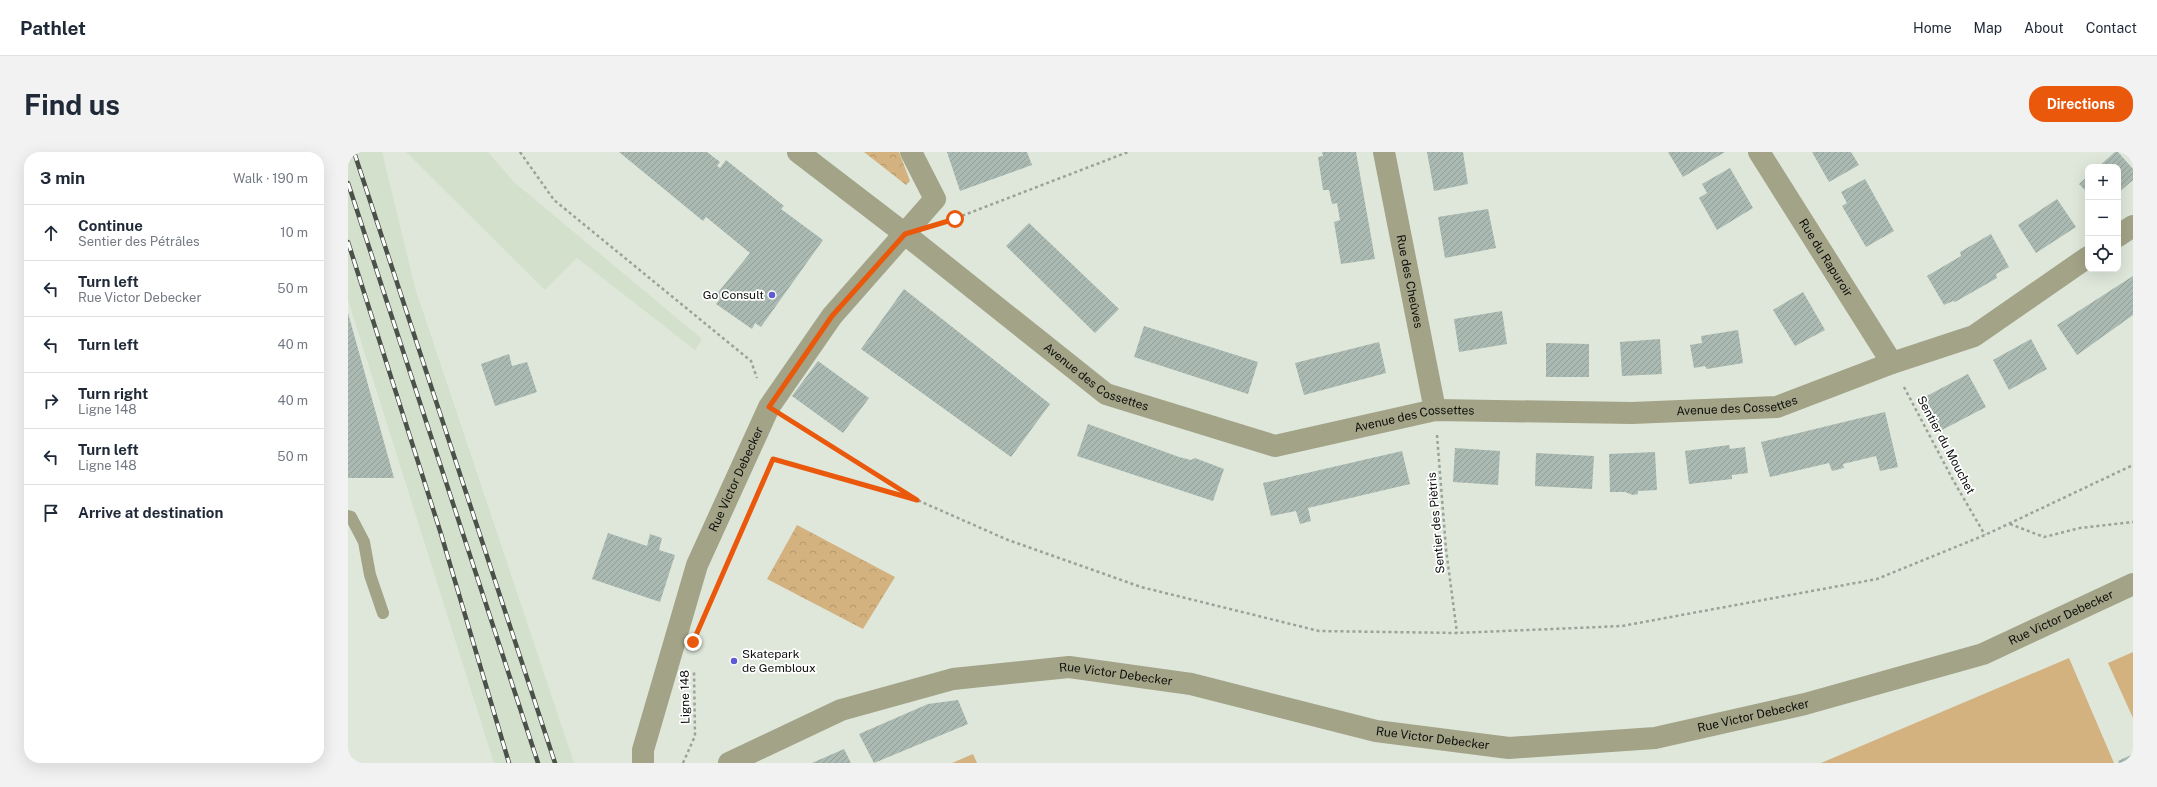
<!DOCTYPE html>
<meta charset="utf-8">
<style>
:root{--surface:#fff;--page:#f2f2f3;--text:#1f2937;--muted:#747a83;--line:#e0e1e3;--accent:#ea580c}
body{margin:0;font-family:"Public Sans",sans-serif;background:var(--page);color:var(--text)}
.controls{position:absolute;right:12px;top:12px;display:grid;overflow:hidden;border-radius:8px;box-shadow:0 4px 16px #0002}
.controls button{width:36px;height:36px;display:grid;place-items:center;padding:0;border:0;border-bottom:1px solid var(--line);background:var(--surface);color:var(--text);font:20px sans-serif}
.stop{position:absolute;width:12px;height:12px;margin:-9px;border:3px solid #ea580c;border-radius:50%;background:#fff}
.stop.end{background:#ea580c;border-color:#fff;box-shadow:0 1px 4px #0008}
.list{margin:0;padding:0;list-style:none}
h2{display:flex;justify-content:space-between;align-items:center;height:52px;margin:0;padding:0 16px;font-size:17px}
h2 small{font-size:13px;font-weight:400;color:var(--muted)}
.list li{display:grid;grid-template-columns:26px 1fr auto;gap:12px;align-items:center;box-sizing:border-box;height:56px;padding:0 16px;border-top:1px solid var(--line)}
.list b{display:block;font-size:15px;white-space:nowrap}
.list p{margin:0;font-size:13px;white-space:nowrap;color:var(--muted)}
.list em{font-size:13px;font-style:normal;color:var(--muted)}
.icon{flex:none;width:22px;height:22px;fill:none;stroke:currentColor;stroke-width:2;stroke-linecap:round;stroke-linejoin:round}
.map{position:relative;flex:none;width:1785px;height:611px;overflow:hidden;border-radius:16px}
header{display:flex;align-items:center;gap:24px;box-sizing:border-box;height:56px;padding:0 20px;background:var(--surface);border-bottom:1px solid var(--line)}
header strong{font-size:19px}
nav{display:flex;gap:22px;margin-inline-start:auto;font-size:14px}
.intro{display:flex;align-items:center;justify-content:space-between;box-sizing:border-box;height:96px;padding:0 24px}
h1{margin:0;font-size:28px}
.button{padding:10px 18px;border-radius:16px;background:var(--accent);color:#fff;font-size:14px;font-weight:700}
main{display:flex;gap:24px;padding:0 24px}
aside{flex:1;background:var(--surface);border-radius:16px;box-shadow:0 4px 16px #0002}
.map>svg:first-child{display:block}
.built{fill:#d2e0cc}
.park{fill:url(#park-crowns)}
.pitch{fill:#d3b280}
.building{fill:url(#building-hatch)}
.lines{fill:none;stroke-linecap:round;stroke-linejoin:round}
.path{stroke:#9ba298;stroke-width:2.5;stroke-dasharray:3 3;stroke-linecap:butt}
.service{stroke:#a3a387;stroke-width:12}
.minor{stroke:#a3a387;stroke-width:22}
.rail-casing{stroke:#4b5049;stroke-width:4.5}
.rail{stroke:#fff;stroke-width:3;stroke-dasharray:9;stroke-linecap:butt}
.route{stroke:#ea580c;stroke-width:5}
.poi-dot{fill:#5e5ad2;stroke:#fff;stroke-width:1.5}
.labels{text-anchor:middle;stroke-width:3.5;stroke-linejoin:round;paint-order:stroke}
.street-label{font-size:12px;fill:#0c0f0b;stroke:#fff}
.poi-label{font-size:12px;fill:#0c0f0b;stroke:#fff;text-anchor:end}
</style>
<header>
<strong>Pathlet</strong>
<nav><a>Home</a><a>Map</a><a>About</a><a>Contact</a></nav>
</header>
<div class="intro"><h1>Find us</h1><a class="button">Directions</a></div>
<main>
<aside>
<h2>3 min<small>Walk · 190 m</small></h2>
<ul class="list">
<li><svg class="icon" aria-label="ahead" viewBox="0 0 24 24"><path d="M12 20V5M6 11l6-6 6 6"/></svg><div><b>Continue</b><p>Sentier des Pétrâles</p></div><em>10 m</em></li>
<li><svg class="icon" aria-label="left" viewBox="0 0 24 24"><path d="M17 20v-9H6M10 6l-5 5 5 5"/></svg><div><b>Turn left</b><p>Rue Victor Debecker</p></div><em>50 m</em></li>
<li><svg class="icon" aria-label="left" viewBox="0 0 24 24"><path d="M17 20v-9H6M10 6l-5 5 5 5"/></svg><div><b>Turn left</b></div><em>40 m</em></li>
<li><svg class="icon" aria-label="right" viewBox="0 0 24 24"><path d="M7 20v-9h11M14 6l5 5-5 5"/></svg><div><b>Turn right</b><p>Ligne 148</p></div><em>40 m</em></li>
<li><svg class="icon" aria-label="left" viewBox="0 0 24 24"><path d="M17 20v-9H6M10 6l-5 5 5 5"/></svg><div><b>Turn left</b><p>Ligne 148</p></div><em>50 m</em></li>
<li><svg class="icon" aria-label="arrive" viewBox="0 0 24 24"><path d="M6 21V4h12l-3 4 3 4H6"/></svg><div><b>Arrive at destination</b></div></li>
</ul>
</aside>
<div class="map">
<svg width="1785" height="611" viewBox="0 0 1785 611">
<defs>
<pattern id="park-crowns" width="20" height="18" patternUnits="userSpaceOnUse"><rect width="20" height="18" fill="#d3b280"/><path d="M2 6a3 3 0 1 1 6 0M12 15a3 3 0 1 1 6 0" fill="none" stroke="#b4986d"/></pattern>
<pattern id="building-hatch" width="6" height="6" patternUnits="userSpaceOnUse"><rect width="6" height="6" fill="#aab9b1"/><path d="M-1 1l2-2M0 6l6-6M5 7l2-2" fill="none" stroke="#919e97"/></pattern>
</defs>
<rect width="100%" height="100%" fill="#dee7da"/>
<!-- built -->
<path class="built" d="M0,0H34L67,136L226,611H146L0,148Z
M58,0H140L166,30L354,187L347,198L229,106L197,138Z"/>
<!-- park -->
<path class="park" d="M516,0H551L562,29L558,33Z
M449,373L547,425L515,477L419,427Z"/>
<!-- pitch -->
<path class="pitch" d="M1785,500V566L1760,511Z
M1721,506L1766,611H1473Z
M625,602L629,611H604Z"/>
<!-- building -->
<path class="building" d="M271,0H359L372,10L369,14L372,16L378,8L436,54L433,57L475,88L413,175L407,171L404,177L368,152L372,147L368,143L402,101L358,65L355,69Z
M599,0H679L684,13L612,39Z
M974,0H1008L1027,107L993,112L986,70L992,68L989,51L984,52L981,38H975L970,5L975,4Z
M1079,0H1115L1120,32L1086,39Z
M1320,0H1377L1335,25Z
M1464,0H1503L1511,13L1481,30Z
M1767,0H1770L1785,17V28L1770,41V15H1750Z
M1382,16L1405,56L1369,78L1351,46L1359,41L1354,32Z
M1740,24V41L1731,32Z
M1517,27L1546,79L1518,95L1494,54L1499,51L1493,40Z
M1709,47L1728,75L1688,101L1670,73Z
M1140,57L1148,96L1097,106L1090,65Z
M681,71L771,157L747,181L658,94Z
M1643,82L1661,115L1648,122L1649,126L1607,150L1605,149L1596,153L1579,124L1613,104L1612,100Z
M1785,124V163L1729,203L1709,173Z
M556,137L702,252L663,305L513,197Z
M1455,140L1477,178L1447,194L1425,158Z
M1154,159L1159,192L1111,200L1106,167Z
M0,161L46,326H0Z
M796,174L910,210L900,242L786,205Z
M1390,178L1395,211L1359,217L1357,214L1346,216L1342,193L1354,191L1353,184Z
M1312,187L1314,222L1274,224L1272,190Z
M1683,187L1699,217L1661,238L1645,208Z
M1031,190L1038,221L956,243L947,211Z
M1198,191L1241,192V225H1198Z
M161,202L164,214L179,210L189,240L147,254L133,212Z
M470,209L521,246L495,281L444,244Z
M1620,222L1638,255L1592,279L1575,246Z
M1537,260L1550,315L1532,319L1528,304L1495,312L1496,316L1484,319L1481,311L1422,325L1413,290Z
M740,272L831,305L843,308L847,306L876,317L865,349L729,304Z
M1381,293L1382,297L1397,295L1400,321L1384,323V327L1341,332L1337,299Z
M1107,296L1152,299L1150,333L1105,330Z
M1054,299L1062,332L960,356L963,369L952,372L948,359L923,364L915,331Z
M1307,300L1309,338L1290,339V342L1285,343L1277,340H1262L1261,302Z
M1188,301L1246,304L1244,337L1187,334Z
M260,381L299,394L302,382L314,386L311,398L327,403L312,450L244,427Z
M610,548L620,572L526,611L511,582L580,552Z
M496,597L503,611H464Z
M1785,602V611H1771L1770,609Z"/>
<g class="lines">
<!-- path -->
<path class="path" d="M172,0L206,48L403,209L409,226
M603,68L780,0
M1556,235L1605,328L1637,383
M443,269L569,348L660,388L793,435L971,479L1109,481L1274,474L1529,427L1637,383L1785,313
M1089,283L1098,397L1109,481
M425,307L564,347
M1662,372L1696,385L1732,376L1785,370
M335,611L347,584L346,519"/>
<!-- service -->
<path class="service" d="M0,364L3,365L16,390L22,423L35,461"/>
<!-- minor -->
<g class="minor">
<path id="s1" d="M450,0L557,82L758,242L927,294L1087,258L1284,261L1429,255L1544,211L1626,184L1740,105"/>
<path id="s2" d="M1036,0L1087,258"/>
<path id="s3" d="M1411,0L1544,211"/>
<path d="M1770,84L1785,74"/>
<path id="s4" d="M295,611V598L349,413L421,255L484,164L587,47L563,0"/>
<path id="s5" d="M381,611L493,558L605,527L721,515L843,532L1028,579L1161,596L1307,586L1457,552L1635,502L1785,432"/>
</g>
<defs>
<path id="rail" d="M6,0L207,611
M0,31L190,611
M0,90L93,382L161,611"/>
</defs>
<!-- rail casing -->
<use href="#rail" class="rail-casing"/>
<!-- rail -->
<use href="#rail" class="rail"/>
</g>
<g class="lines">
<!-- route -->
<path class="route" d="M345,490L425,307L569,348L421,255L484,164L557,82L607,67"/>
</g>
<!-- markers -->
<g class="poi-dot">
<circle cx="424" cy="143" r="4"/>
<circle cx="386" cy="509" r="4"/>
</g>
<g class="labels">
<!-- street labels -->
<g class="street-label">
<text dy="4" stroke="none"><textPath href="#s3" startOffset="125">Rue du Rapuroir</textPath></text>
<text dy="4" stroke="none"><textPath href="#s2" startOffset="132">Rue des Cheûves</textPath></text>
<text dy="4" stroke="none"><textPath href="#s1" startOffset="375">Avenue des Cossettes</textPath></text>
<text dy="4" stroke="none"><textPath href="#s1" startOffset="1035">Avenue des Cossettes</textPath></text>
<text dy="4" stroke="none"><textPath href="#s1" startOffset="711">Avenue des Cossettes</textPath></text>
<text transform="translate(1598 293) rotate(62)" y="4">Sentier du Mouchet</text>
<text dy="4" stroke="none"><textPath href="#s4" startOffset="300">Rue Victor Debecker</textPath></text>
<text transform="translate(1088 371) rotate(-95)" y="4">Sentier des Piètris</text>
<text dy="4" stroke="none"><textPath href="#s5" startOffset="1376">Rue Victor Debecker</textPath></text>
<text dy="4" stroke="none"><textPath href="#s5" startOffset="404">Rue Victor Debecker</textPath></text>
<text transform="translate(337 545) rotate(-91)" y="4">Ligne 148</text>
<text dy="4" stroke="none"><textPath href="#s5" startOffset="1052">Rue Victor Debecker</textPath></text>
<text dy="4" stroke="none"><textPath href="#s5" startOffset="728">Rue Victor Debecker</textPath></text>
</g>
<!-- poi labels -->
<g class="poi-label">
<text x="416" y="147">Go Consult</text>
<text x="394" y="506" text-anchor="start">Skatepark<tspan x="394" dy="14">de Gembloux</tspan></text>
</g>
</g>
</svg>
<div class="controls">
<button>+</button>
<button>−</button>
<button><svg class="icon" aria-label="locate" viewBox="0 0 24 24"><circle cx="12" cy="12" r="6"/><path d="M12 2v4M12 18v4M2 12h4M18 12h4"/></svg></button>
</div>
<div class="stop" style="left:607px;top:67px"></div>
<div class="stop end" style="left:345px;top:490px"></div>
</div>
</main>
